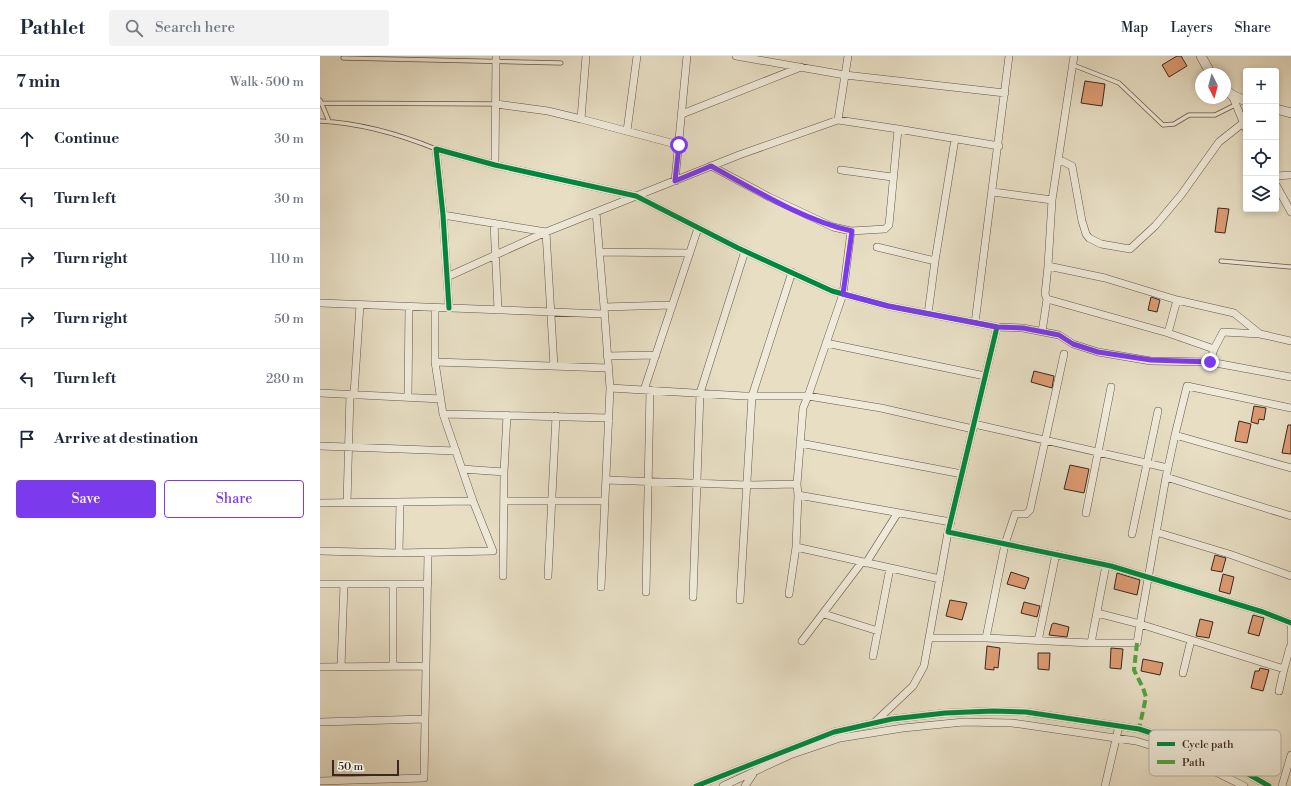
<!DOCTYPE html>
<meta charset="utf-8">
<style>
:root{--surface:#fff;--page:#f2f2f3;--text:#1f2937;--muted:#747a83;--line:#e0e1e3;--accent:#7c3aed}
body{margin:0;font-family:"Libre Bodoni",serif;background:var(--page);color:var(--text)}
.controls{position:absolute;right:12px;top:12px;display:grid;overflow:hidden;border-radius:4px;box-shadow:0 2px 6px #0003}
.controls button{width:36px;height:36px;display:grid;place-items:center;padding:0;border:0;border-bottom:1px solid var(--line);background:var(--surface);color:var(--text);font:20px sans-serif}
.compass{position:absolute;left:875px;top:12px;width:36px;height:36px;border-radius:50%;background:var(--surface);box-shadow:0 2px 6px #0003;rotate:174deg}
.scale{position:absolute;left:12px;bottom:10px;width:67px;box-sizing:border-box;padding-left:4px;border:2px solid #3b271e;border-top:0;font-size:11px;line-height:14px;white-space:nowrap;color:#3b271e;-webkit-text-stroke:3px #efead9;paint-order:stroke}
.stop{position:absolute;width:12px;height:12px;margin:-9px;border:3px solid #7c3aed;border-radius:50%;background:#fff}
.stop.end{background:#7c3aed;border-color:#fff;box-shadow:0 1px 4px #0008}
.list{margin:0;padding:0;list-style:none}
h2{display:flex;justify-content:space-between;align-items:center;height:52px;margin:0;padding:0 16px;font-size:17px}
h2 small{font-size:13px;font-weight:400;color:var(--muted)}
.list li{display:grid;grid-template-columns:26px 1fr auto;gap:12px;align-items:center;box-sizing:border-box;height:60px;padding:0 16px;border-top:1px solid var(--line)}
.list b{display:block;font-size:15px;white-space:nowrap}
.list em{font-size:13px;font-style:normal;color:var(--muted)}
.actions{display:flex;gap:8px;padding:12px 16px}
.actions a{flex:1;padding:9px 0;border:1px solid var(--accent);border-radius:4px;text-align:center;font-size:14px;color:var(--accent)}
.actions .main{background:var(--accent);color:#fff}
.icon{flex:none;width:22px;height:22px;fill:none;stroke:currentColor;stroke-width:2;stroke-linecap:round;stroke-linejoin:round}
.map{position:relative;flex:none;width:971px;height:730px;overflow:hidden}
header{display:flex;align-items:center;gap:24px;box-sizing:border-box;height:56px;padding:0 20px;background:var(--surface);border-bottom:1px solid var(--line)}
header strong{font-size:19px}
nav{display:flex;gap:22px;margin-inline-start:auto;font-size:14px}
.search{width:280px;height:36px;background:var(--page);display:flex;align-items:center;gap:10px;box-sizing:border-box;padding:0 14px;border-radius:4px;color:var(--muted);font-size:15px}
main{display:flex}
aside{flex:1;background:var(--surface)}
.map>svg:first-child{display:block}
.building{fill:#dd9b73;stroke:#3b271e}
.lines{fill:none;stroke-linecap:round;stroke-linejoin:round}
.service-casing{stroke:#665548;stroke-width:5}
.minor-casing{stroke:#665548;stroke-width:8}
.tertiary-casing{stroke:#665548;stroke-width:10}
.service{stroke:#efead9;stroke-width:3.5}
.minor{stroke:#efead9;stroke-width:7}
.tertiary{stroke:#efead9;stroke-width:9}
.quiet{stroke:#54a341;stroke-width:4;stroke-dasharray:8 4;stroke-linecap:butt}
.cycleway-casing{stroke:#efead9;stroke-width:8}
.cycleway{stroke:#00873e;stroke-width:5}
.route{stroke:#7c3aed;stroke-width:5}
.key{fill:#efead9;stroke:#b9b0a1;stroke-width:1}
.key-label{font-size:11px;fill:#3b271e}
</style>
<header>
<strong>Pathlet</strong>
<div class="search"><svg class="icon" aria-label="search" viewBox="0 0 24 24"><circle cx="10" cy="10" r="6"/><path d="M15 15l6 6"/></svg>Search here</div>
<nav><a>Map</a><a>Layers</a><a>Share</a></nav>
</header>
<main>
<aside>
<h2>7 min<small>Walk · 500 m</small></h2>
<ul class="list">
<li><svg class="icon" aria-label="ahead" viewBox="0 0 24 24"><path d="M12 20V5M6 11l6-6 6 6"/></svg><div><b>Continue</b></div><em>30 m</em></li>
<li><svg class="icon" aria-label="left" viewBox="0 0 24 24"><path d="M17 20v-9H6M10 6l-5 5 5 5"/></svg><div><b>Turn left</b></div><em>30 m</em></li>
<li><svg class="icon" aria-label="right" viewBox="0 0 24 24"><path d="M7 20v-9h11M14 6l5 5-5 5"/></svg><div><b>Turn right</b></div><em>110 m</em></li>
<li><svg class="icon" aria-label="right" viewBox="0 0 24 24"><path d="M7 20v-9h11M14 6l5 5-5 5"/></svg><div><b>Turn right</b></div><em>50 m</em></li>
<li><svg class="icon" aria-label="left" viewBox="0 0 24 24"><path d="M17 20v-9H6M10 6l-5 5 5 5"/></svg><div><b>Turn left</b></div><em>280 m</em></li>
<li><svg class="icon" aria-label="arrive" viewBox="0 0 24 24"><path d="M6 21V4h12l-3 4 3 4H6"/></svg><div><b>Arrive at destination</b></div></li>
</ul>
<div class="actions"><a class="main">Save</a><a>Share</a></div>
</aside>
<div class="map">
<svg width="971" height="730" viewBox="0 0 971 730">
<rect width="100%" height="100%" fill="#e7dec4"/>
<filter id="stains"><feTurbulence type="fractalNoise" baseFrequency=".005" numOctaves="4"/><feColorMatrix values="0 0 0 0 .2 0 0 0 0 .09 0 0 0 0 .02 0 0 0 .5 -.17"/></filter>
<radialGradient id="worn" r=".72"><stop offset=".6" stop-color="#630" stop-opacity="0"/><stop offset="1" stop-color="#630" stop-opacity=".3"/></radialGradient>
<!-- building -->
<path class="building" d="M857,0H861L867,10L849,21L842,9Z
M765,25L785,28L782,50L761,47Z
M898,152L909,153L905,177L895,176Z
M831,241L840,244L837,256L828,254Z
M714,315L734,320L732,332L711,326Z
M934,350L946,352L944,364L939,363L938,368L931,366Z
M919,365L931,368L927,387L915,385Z
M968,369H971V398L962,397Z
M750,409L769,413L764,437L744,433Z
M895,499L906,502L902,516L891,514Z
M691,516L709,522L705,533L687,528Z
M797,517L820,524L817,539L794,533Z
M903,518L914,521L910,538L899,535Z
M630,544L647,547L642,564L626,560Z
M704,546L720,550L717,561L701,557Z
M933,559L944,562L939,580L928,577Z
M880,563L893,566L889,582L876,580Z
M734,567L749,571L747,581L729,579L732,568Z
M667,590L680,592L678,612L674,611V614L665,613Z
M791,592L803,593L801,613L790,612Z
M718,597H730L729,614L718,613Z
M823,603L843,607L840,619L821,615Z
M940,612L949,614L943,635L931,632L935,615H939Z"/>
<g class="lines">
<defs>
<path id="service" d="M23,2L241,7
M753,9L799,27L843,69L854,68L869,59H895L915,49
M0,44L9,65
M1,47L176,48
M0,65C41,67 79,78 116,93
M901,205L971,211"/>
<path id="minor" d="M266,0L261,63L359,89
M416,0L525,19L685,37
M912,39L926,73
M176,48L228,55L261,63
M362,58L481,11
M518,64L528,0
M307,75L317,0
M738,103L752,110L762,165L766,178L769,182L781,188L810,193L835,170L861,139L899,86L923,67
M175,109L176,0
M391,110L449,141L513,171L531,175L565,173L569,169L578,73L679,90
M521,114L572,121
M956,120L971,119
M355,125L367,0
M956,129L971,156
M673,136L732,144
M276,156L284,251
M123,159L226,176L234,310
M174,167L178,254
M557,191L615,205L608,258
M279,196L370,197
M615,205L635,83
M728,210L732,144L754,0
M127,221L226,176L419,99L518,64L578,73
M0,247L284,258
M115,252V306
M129,252L123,159L116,93L175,109L316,140L418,192L512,235L568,250L677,271L628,476L791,510L943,556L971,567
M655,267L689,0
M677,271L703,272L739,279L753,288L778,296L831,305L890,306L971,321
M722,276L727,243
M848,277L857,244
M506,287L665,320
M894,293L903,276L940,278
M744,298L710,454L706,458H695L685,488L666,582L771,587H817L820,568L777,557
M287,300L336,299
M890,306L894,293L848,277L727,243L725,238L728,210L785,222L857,244L914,257L940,278L971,285
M290,332L284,251L352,249
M324,334L378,172
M0,337L121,343
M34,338L40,249
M88,341L89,251
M123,358L115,306L288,312
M654,368L848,412
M855,379L867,330L971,352
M480,387L642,418
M0,390L136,395
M142,413L184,416L183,520
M184,416L187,359
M846,421L971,460
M286,424L427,429L477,428
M478,439L631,466
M184,445H285
M0,447L153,445
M27,447L30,338
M766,457L791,331
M836,476L909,498L971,520
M812,478L838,355
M0,495L79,497L173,495L153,445L123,358L289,362
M79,497L80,447
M546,507L577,458
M228,520L236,360
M620,523L476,491L478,439L477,428L483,352L488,340L561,352L653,373
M0,528H108
M73,528V610
M281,531L290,332L424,340H488L523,238L531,175
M326,536L330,334
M469,538L476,491
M373,541L380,337L425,195
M420,544L432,340L472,216
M504,558L558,575
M971,572V591
M609,582H666
M482,585L542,506
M718,585L736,498
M771,587L786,509
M970,591L964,613L820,568L846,421L855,379L971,412
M553,600L570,512
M0,611L106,610
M21,611L24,528
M863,617L871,584
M959,635L964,613
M0,666L105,663
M555,666L593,630L604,610L628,476
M0,725L104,722L108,497
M376,730L514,676L572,663L625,657L673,655L706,656L819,673L868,689L907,706L949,730
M403,730L470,699L520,682L583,672L644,666L692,667L816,685L859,698L924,730
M425,730L435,715
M785,730L799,670
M962,730L971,699"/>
<path id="tertiary" d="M881,0L891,18
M905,33L912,39L926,45
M956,53L971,57"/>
</defs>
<!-- service casing -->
<use href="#service" class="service-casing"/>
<!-- minor casing -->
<use href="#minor" class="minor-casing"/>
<!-- tertiary casing -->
<use href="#tertiary" class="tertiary-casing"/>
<!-- service -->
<use href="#service" class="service"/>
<!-- minor -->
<use href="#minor" class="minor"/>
<!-- tertiary -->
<use href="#tertiary" class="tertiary"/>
<!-- quiet -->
<path class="quiet" d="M817,587L814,614L823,632L826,641L819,673"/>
<defs>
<path id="cycleway" d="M129,252L123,159L116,93L175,109L316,140L418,192L512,235L568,250L677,271L628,476L791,510L943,556L971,567
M376,730L514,676L572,663L625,657L673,655L706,656L819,673L868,689L907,706L949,730"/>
</defs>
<!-- cycleway casing -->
<use href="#cycleway" class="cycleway-casing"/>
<!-- cycleway -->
<use href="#cycleway" class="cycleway"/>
</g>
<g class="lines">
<!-- route -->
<path class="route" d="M359,89L355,125L391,110C433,133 485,165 532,175L523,238L568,250L677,271L703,272L739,279L753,288L778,296L831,304L890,306"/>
</g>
<!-- legend -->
<rect x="829" y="674" width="132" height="46" rx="6" class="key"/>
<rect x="837" y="686" width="18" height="4" fill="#00873e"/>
<rect x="837" y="704" width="18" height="4" fill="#54a341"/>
<g class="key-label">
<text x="862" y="692">Cycle path</text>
<text x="862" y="710">Path</text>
</g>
<rect width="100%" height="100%" filter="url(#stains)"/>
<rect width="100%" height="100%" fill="url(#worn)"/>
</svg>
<div class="controls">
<button>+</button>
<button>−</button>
<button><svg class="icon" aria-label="locate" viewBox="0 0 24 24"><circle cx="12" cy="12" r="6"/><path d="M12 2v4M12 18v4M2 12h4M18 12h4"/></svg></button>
<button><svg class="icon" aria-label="layers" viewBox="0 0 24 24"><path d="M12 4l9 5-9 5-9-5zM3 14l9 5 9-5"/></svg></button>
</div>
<svg class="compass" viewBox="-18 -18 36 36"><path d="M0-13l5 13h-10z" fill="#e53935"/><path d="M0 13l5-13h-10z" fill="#747a83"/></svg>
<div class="scale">50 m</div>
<div class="stop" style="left:359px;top:89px"></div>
<div class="stop end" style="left:890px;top:306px"></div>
</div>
</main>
